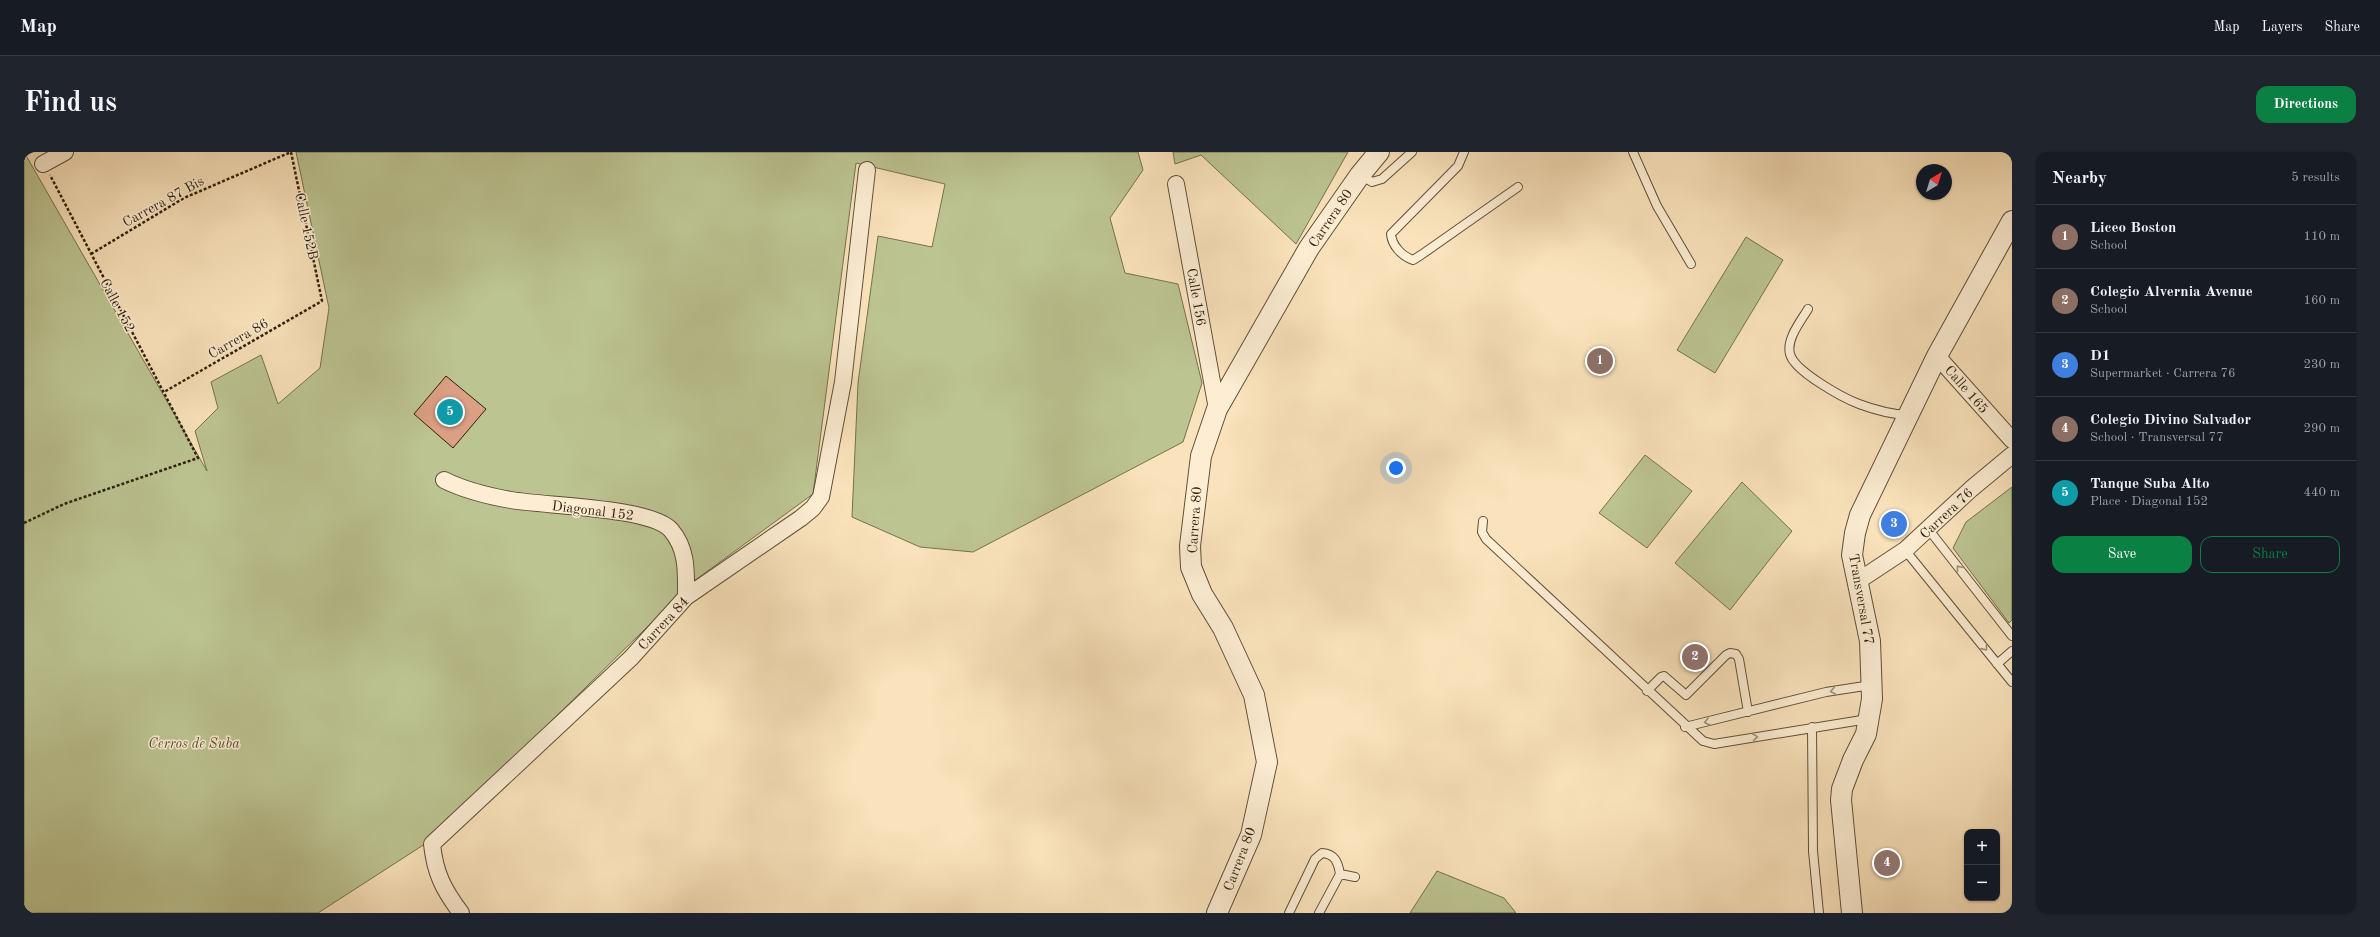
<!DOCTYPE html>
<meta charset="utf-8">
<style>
:root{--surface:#171b24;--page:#20242c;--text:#f1f3f6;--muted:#9ea1a6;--line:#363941;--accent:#0b8043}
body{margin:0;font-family:"Old Standard TT",serif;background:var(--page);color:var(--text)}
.controls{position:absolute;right:12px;bottom:12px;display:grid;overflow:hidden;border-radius:8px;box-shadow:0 1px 3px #0004}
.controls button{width:36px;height:36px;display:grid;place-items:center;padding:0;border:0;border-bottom:1px solid var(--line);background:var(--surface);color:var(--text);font:20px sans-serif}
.compass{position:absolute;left:1892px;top:12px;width:36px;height:36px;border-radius:50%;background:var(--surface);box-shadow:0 1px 3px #0004;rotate:38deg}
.you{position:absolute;left:1372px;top:316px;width:14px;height:14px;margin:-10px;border:3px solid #fff;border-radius:50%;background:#1a73e8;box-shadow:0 0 0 6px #1a73e833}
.badge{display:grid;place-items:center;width:26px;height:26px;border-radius:50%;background:var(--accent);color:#fff;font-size:13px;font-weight:700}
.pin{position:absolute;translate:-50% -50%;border:2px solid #fff;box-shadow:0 1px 4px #0006}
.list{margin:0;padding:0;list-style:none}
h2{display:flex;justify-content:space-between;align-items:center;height:52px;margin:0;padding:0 16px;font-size:17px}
h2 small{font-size:13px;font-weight:400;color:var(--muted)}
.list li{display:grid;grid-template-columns:26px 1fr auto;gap:12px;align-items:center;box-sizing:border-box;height:64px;padding:0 16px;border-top:1px solid var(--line)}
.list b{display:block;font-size:15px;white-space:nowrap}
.list p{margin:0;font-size:13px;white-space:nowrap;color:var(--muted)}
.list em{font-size:13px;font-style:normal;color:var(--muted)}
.actions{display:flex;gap:8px;padding:12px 16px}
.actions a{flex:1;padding:9px 0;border:1px solid var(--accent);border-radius:12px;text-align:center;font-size:14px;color:var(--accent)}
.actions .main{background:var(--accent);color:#fff}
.map{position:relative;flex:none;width:1988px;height:761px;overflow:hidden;border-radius:12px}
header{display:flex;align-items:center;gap:24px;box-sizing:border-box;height:56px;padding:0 20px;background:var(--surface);border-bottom:1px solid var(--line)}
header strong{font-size:19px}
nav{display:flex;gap:22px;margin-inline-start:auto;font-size:14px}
.intro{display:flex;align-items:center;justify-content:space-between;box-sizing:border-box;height:96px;padding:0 24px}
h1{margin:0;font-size:28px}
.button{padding:10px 18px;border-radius:12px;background:var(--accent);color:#fff;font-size:14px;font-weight:700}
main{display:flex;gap:24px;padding:0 24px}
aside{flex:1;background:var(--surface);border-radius:12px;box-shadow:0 1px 3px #0004}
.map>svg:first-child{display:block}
.green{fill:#bcc492;stroke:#74724f}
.building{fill:#db9f84;stroke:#2d1f0c}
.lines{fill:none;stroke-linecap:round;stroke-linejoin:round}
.service-casing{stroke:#605038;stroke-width:10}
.minor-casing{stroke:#605038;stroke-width:18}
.tertiary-casing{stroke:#605038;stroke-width:22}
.path{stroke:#2d1f0c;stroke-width:2.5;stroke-dasharray:3 2;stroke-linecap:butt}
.service{stroke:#fcedd3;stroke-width:8}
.minor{stroke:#fcedd3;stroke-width:16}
.tertiary{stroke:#fcedd3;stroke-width:20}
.oneway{stroke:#9f9079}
.labels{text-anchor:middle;stroke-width:3;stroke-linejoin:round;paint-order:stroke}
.street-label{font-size:14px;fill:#2d1f0c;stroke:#fcedd3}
.park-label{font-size:14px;font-style:italic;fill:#585134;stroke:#fcedd3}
</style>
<header>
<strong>Map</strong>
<nav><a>Map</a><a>Layers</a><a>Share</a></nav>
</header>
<div class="intro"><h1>Find us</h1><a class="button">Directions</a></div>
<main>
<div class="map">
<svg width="1988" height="761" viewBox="0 0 1988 761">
<rect width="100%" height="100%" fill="#fae3bc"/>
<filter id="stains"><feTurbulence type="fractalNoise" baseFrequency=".005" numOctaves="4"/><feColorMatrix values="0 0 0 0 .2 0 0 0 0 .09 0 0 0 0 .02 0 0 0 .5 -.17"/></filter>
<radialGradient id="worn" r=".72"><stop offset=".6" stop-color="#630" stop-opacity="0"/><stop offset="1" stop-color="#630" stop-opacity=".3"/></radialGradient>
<!-- green -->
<path class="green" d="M0,0L183,319L171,279L194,256L187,230L237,203L254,252L296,216L305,156L272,0H1114L1119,18L1086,66L1101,121L1154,132L1178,231L1159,290L949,400L896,395L828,365L834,231L854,84L908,95L921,32L832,11L789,342L670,429L404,690L294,761H0Z
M1149,0H1324L1272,92L1177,3L1151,12Z
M1722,85L1759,108L1691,221L1653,198Z
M1621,303L1668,339L1623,396L1575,361Z
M1718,330L1768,379L1706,458L1651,411Z
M1988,335V468L1985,471L1929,396L1942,370Z
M1413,719L1480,746L1492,761H1386Z"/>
<!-- building -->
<path class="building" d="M422,224L462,257L429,296L390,262Z"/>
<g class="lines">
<defs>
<path id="service" d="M1440,0L1434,14L1367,82C1368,94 1378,104 1389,108L1397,103L1494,35
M1609,0L1633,54L1667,112
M1336,23L1348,30L1358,27L1388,0
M1784,157C1777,169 1762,187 1766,202C1770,219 1819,246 1835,252C1851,258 1866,262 1883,263
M1459,369L1458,380L1462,387L1679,589L1690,592L1844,567
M1905,378L1988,484
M1881,398L1988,530
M1973,512L1988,499
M1623,539L1637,525L1640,524L1662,543L1702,503L1706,501L1712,502L1715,507L1724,560
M1661,575L1802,540L1847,533
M1788,575L1789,699L1795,761
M1316,722L1331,725
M1265,761L1291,707L1298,701C1311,702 1314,710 1316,722L1295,761"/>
<path id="minor" d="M19,12L41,0
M1152,32L1193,257
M1913,204L1988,288
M420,328C440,338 464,344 487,348C520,354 627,355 647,378C664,398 662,421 662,445
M1834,429L1881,398L1947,337L1988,303
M437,761C419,737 411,721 408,692L607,506L662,445L777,366L789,356L797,345L819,230L843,18"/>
<path id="tertiary" d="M1193,761L1227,683L1243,610L1230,543L1199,476L1178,442L1167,415L1166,394L1177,304L1193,257L1285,96L1336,23L1355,0
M1828,761L1817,648L1818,637L1829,608L1842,582L1848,547L1846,489L1828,403L1831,381L1836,363L1913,204L1988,69"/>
</defs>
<!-- service casing -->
<use href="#service" class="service-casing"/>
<!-- minor casing -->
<use href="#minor" class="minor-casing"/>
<!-- tertiary casing -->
<use href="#tertiary" class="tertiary-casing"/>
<!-- path -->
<path class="path" d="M67,102L160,46L267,0L298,149L140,240
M0,371L40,352L174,306L26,23"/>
<!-- service -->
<use href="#service" class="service"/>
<!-- minor -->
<use href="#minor" class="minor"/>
<!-- tertiary -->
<use href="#tertiary" class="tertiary"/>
</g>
<!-- one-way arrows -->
<defs><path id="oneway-chevron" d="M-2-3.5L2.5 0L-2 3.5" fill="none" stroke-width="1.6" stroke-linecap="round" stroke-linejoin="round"/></defs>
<g class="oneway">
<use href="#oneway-chevron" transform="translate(1935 416) rotate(-128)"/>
<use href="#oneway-chevron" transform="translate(1961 496) rotate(51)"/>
<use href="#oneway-chevron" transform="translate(1809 539) rotate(170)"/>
<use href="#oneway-chevron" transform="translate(1683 570) rotate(166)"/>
<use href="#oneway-chevron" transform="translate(1731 585) rotate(-9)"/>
</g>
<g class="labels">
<!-- street labels -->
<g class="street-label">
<text transform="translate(139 49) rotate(-29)" y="5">Carrera 87 Bis</text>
<text transform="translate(1306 66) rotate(-56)" y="5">Carrera 80</text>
<text transform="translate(283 74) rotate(78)" y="5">Calle 152B</text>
<text transform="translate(1173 145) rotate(80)" y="5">Calle 156</text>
<text transform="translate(94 153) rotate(62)" y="5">Calle 152</text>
<text transform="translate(214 186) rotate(-30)" y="5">Carrera 86</text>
<text transform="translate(1943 237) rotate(49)" y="5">Calle 165</text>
<text transform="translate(569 358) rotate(7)" y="5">Diagonal 152</text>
<text transform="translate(1922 361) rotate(-43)" y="5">Carrera 76</text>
<text transform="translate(1170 368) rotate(-86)" y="5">Carrera 80</text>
<text transform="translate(1838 447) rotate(80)" y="5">Transversal 77</text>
<text transform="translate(639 471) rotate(-47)" y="5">Carrera 84</text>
<text transform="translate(1215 707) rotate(-69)" y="5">Carrera 80</text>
</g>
<!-- park labels -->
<g class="park-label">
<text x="170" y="596">Cerros de Suba</text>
</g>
</g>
<rect width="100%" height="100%" filter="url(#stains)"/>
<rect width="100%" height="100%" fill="url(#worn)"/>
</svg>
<div class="controls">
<button>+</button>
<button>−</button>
</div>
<svg class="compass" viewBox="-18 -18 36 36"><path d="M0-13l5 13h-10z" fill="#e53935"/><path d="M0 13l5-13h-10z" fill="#9ea1a6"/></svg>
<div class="you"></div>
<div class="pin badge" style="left:1576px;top:209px;background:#8d6e63">1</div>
<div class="pin badge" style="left:1671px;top:505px;background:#8d6e63">2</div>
<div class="pin badge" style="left:1870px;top:372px;background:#3f7fe0">3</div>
<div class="pin badge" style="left:1863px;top:711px;background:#8d6e63">4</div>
<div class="pin badge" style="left:426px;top:260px;background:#0f9aa8">5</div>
</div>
<aside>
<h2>Nearby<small>5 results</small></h2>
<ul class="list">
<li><span class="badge" style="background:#8d6e63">1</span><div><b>Liceo Boston</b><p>School</p></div><em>110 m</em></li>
<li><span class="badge" style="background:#8d6e63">2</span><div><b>Colegio Alvernia Avenue</b><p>School</p></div><em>160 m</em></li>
<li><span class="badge" style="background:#3f7fe0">3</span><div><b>D1</b><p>Supermarket · Carrera 76</p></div><em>230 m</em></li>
<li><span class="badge" style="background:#8d6e63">4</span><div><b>Colegio Divino Salvador</b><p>School · Transversal 77</p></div><em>290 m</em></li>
<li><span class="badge" style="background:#0f9aa8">5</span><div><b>Tanque Suba Alto</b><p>Place · Diagonal 152</p></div><em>440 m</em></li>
</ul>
<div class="actions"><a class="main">Save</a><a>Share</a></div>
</aside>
</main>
